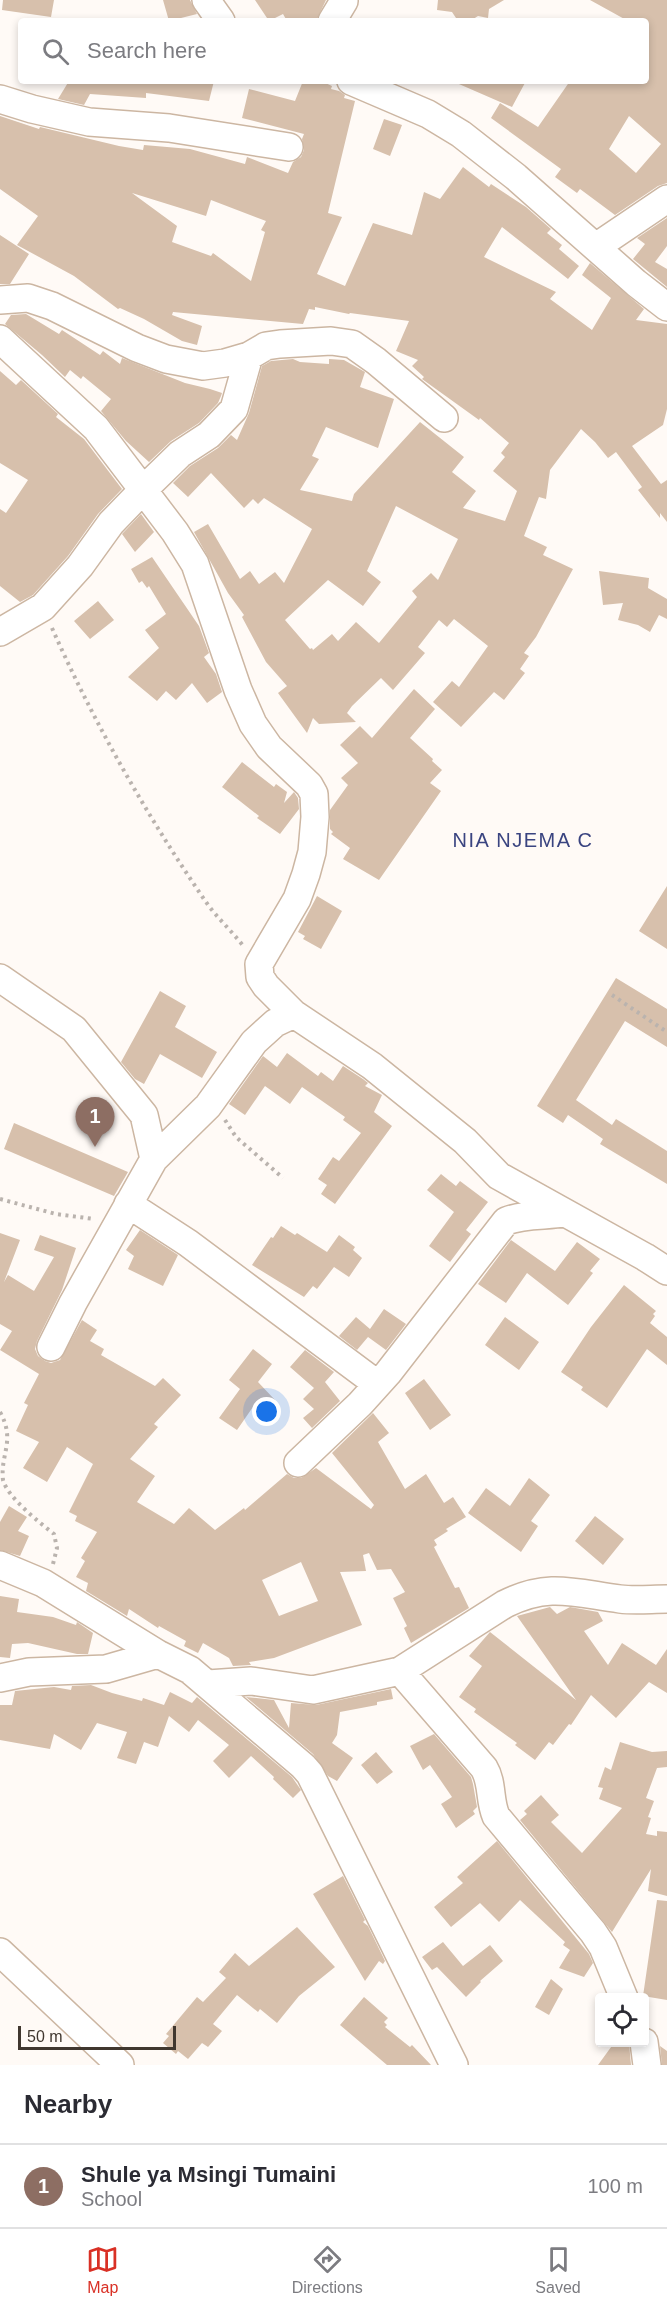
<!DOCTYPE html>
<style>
:root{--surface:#fff;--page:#f7f7f7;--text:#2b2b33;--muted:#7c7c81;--line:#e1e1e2;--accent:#d93025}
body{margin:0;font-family:Helvetica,sans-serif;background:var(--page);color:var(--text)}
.controls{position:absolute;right:18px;bottom:18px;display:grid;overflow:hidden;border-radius:6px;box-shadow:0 3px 9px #0003}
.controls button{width:54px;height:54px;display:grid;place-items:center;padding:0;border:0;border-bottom:2px solid var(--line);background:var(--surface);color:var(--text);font:30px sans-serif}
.scale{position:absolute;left:18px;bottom:15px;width:158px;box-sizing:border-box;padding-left:6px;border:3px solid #40372f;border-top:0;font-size:16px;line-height:21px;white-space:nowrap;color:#40372f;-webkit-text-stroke:4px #fffaf6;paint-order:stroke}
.you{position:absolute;left:267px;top:1412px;width:21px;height:21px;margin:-15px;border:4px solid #fff;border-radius:50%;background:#1a73e8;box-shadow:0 0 0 9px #1a73e833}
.badge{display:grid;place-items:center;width:39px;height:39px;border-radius:50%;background:var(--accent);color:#fff;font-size:20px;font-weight:700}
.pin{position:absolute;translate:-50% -50px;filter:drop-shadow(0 2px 3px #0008)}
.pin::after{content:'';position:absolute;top:32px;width:21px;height:18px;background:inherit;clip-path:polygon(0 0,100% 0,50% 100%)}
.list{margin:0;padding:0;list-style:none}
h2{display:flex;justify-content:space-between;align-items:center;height:78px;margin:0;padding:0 24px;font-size:26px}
h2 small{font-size:20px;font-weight:400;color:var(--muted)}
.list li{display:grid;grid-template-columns:39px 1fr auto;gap:18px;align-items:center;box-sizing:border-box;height:84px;padding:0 24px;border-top:2px solid var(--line)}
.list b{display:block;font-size:22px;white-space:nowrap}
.list p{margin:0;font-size:20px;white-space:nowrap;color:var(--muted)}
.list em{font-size:20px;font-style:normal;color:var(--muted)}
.icon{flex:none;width:33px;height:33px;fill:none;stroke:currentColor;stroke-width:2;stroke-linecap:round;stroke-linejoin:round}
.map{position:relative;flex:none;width:667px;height:2065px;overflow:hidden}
.search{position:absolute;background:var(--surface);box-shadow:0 3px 9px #0003;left:18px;right:18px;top:18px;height:66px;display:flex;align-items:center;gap:15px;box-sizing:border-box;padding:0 21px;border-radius:6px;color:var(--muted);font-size:22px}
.sheet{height:162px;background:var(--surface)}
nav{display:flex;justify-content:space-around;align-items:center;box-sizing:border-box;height:84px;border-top:2px solid var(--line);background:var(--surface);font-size:16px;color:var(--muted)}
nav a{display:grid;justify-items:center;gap:3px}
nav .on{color:var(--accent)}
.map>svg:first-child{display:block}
.building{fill:#d7c0ac;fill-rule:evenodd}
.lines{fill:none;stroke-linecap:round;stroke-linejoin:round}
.minor-casing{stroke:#ccb6a2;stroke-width:30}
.path{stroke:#bab3ae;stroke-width:4;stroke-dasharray:3 4.5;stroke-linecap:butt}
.minor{stroke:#fff;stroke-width:27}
.labels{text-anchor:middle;stroke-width:4.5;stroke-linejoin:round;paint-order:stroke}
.quarter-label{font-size:20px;letter-spacing:1.5px;fill:#3a4480;stroke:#fffaf6}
</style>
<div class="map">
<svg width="667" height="2065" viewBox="0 0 667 2065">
<rect width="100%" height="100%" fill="#fffaf6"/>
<!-- building -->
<path class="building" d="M3,0H54L51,17L2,10Z
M163,0H190L197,14L169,21Z
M255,0H326L316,21H287L283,14L269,21Z
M438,0H504L489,9L488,18L478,16L470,21H458L452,12L437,10Z
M590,0H667V183L658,186L615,215L580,189L577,193L555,177L561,169L491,118L500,103L538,127L570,81H646V21H628ZM629,116L661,144L636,173L609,149Z
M69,81H214L209,101L146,93V98L90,94L84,105L58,99Z
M303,81H321L332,86L331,89L339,91L345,95L344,98L355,101L328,213L342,217L317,274L345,286L373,223L412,235L424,192L440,199L463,167L489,187L491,184L526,207L551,229L547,233L562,245L559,249L579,266L568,279L502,227L484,257L556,292L550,299L592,330L611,298L582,275L590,263L644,309L636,320L667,324V409L663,425L632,446L661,484L667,480V522L660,513V518L638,490L642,487L616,452L608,458L595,442L581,429L550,470L546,499L539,497L524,536L547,547L543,555L573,569L536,637L524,653L529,656L520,669L525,673L504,700L494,692L461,727L433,702L452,681L459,687L488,646L454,619L447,627L439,620L418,647L425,653L393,690L381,678L352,706L347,713L356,722L319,724L313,718L307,733L278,693L287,686L266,662L242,617L244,615L228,593L194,532L208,524L240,579L250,571L259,584L275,572L284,583L312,529L264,498L258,504L253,499L244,508L211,473L188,497L173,483L190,466L218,448L231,435L237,440L249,413L262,366L271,361L293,359L300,362L329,364V359L344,360L365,372L360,387L394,399L378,448L326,427L312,456L319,459L300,490L352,501L354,494L420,422L464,457L452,472L476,491L463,508L505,521L517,491L493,471L505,457L501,453L509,443L480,418L479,420L422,379L424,377L412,366L418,360L396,351L409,321L350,313L349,314L315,307V310L309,309L303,324L173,312L172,315L202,326L197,345L182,341L144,319L120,308L118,309L74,276L17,245L38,216L0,189V116L39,129L40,127L119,146L143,150L144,145L190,149L245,164L247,157L288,173L293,162L301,157L304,150L302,139L304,134L242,118L249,89L295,101ZM132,193L206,216L211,200L266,221L261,230L265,232L251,281L213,253L211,256L172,242L177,226ZM396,506L458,539L438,580L431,573L412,591L417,597L379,643L356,622L338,641L332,634L313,650L312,648L310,649L285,620L328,580L363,606L381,582L367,571Z
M452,81H526L512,107Z
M384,119L402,125L390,156L373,149Z
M667,218V246L655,262L667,269V287L633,259L645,244L637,238Z
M0,235L29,254L10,284H0Z
M26,314L59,334L62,330L100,355L103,351L120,364L122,358L185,383L210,389L222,393L221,396L218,403L199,423L171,441L149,462L126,441L101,411L111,399L83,376L81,379L70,370L65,377L42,355L5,324L11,315Z
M0,371L16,385L21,380L58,414L56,417L84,439L122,489L98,514L68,556L33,595L20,602L0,586V509L6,513L28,480L0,463Z
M141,514L154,532L135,552L122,534Z
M152,557L199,626L209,653L204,657L216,674L222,692L207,703L192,683L176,700L166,691L157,701L128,677L159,648L145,630L166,614L149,586L147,588L142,581L139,583L131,569Z
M599,571L649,578L648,588L667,599V619L659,615L650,632L638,625L618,620L623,603L603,605Z
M98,601L114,620L90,639L74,621Z
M414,689L435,709L410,738L433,759L432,761L442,770L430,783L441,791L379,880L343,859L350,848L331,834L333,832L330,829V810L348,785L341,778L358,763L340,745L360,726L372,738Z
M242,762L274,787L276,784L287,792L284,803L294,792L298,798L299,809L280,834L257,818L259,816L222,787Z
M667,886V949L639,931Z
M317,896L342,911L321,949L303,939L305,936L298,932Z
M616,978L667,1009V1047L625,1021L576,1100L612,1125L616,1119L667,1151V1184L600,1144L603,1139L568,1115L563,1123L537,1106Z
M160,991L186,1006L175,1027L217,1052L202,1078L160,1054L144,1084L135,1079L121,1062Z
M287,1053L318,1076L321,1072L333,1081L343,1066L363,1079L368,1083L365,1086L382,1095L374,1112L392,1126L335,1204L321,1194L327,1185L318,1179L333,1157L339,1161L361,1133L343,1120L345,1117L302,1087L290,1104L265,1086L245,1115L229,1104L263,1056L277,1067Z
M14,1123L128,1172L114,1196L4,1149Z
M441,1174L456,1186L460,1181L488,1202L466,1230L471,1234L450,1262L429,1246L454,1212L427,1190Z
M281,1226L295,1235L297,1233L327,1252L339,1235L355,1247L353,1250L362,1258L349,1277L334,1267L317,1289L313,1286L304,1297L252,1265L271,1237L273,1238Z
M140,1230L178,1255L163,1286L128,1269L134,1256L126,1250Z
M0,1233L20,1240L4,1282L8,1275L34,1291L54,1257L34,1250L40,1235L76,1248L62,1290L37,1341L35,1349L38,1356L45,1361L51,1363L60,1360L82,1320L97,1330L90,1341L104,1349L101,1355L155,1386L163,1378L181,1395L154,1424L158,1427L130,1459L155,1476L137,1502L174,1524L189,1508L215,1530L244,1508L245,1510L287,1474L294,1478H301L316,1468L371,1509L374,1505L332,1453L373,1413L389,1433L378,1442L405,1489L426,1474L444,1503L453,1497L466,1517L446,1529L448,1531L434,1540L437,1545L434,1547L455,1588L459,1587L469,1608L411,1643L404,1628L407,1626L393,1598L405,1592L391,1569L377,1570L369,1553L363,1555L366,1571L340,1572L362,1625L274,1658L249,1662L251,1665L233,1666L229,1658L203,1643L198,1653L184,1646L186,1641L159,1626L158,1628L129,1609L127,1616L86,1591L88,1583L76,1577L85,1561L81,1558L97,1532L75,1521L77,1516L69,1512L93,1464L67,1447L47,1482L23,1468L39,1442L16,1431L28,1405L24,1403L39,1374L0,1350L12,1331L0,1324ZM301,1562L318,1601L279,1616L262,1580Z
M511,1240L555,1271L577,1242L600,1259L590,1271L593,1273L568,1305L527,1273L506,1303L478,1284Z
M624,1285L656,1311L653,1314L655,1316L650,1323L667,1337V1365L647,1349L607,1408L581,1390L583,1387L561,1372L591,1327Z
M384,1309L406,1324L386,1350L368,1337L357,1350L339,1336L356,1317L370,1329Z
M505,1317L539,1342L519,1370L485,1345Z
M253,1349L272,1364L258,1382L275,1400L263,1412L255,1404L237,1430L219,1418L240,1389L229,1380Z
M305,1350L334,1372L325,1382L340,1401L312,1428L303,1418L314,1409L303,1399L314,1388L290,1367Z
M424,1379L451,1415L430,1430L405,1393Z
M529,1478L550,1495L531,1521L538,1526L521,1552L468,1513L486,1488L510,1506Z
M9,1506L27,1517L18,1531L29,1536L20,1556L0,1550V1522Z
M595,1516L624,1539L603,1565L575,1541Z
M0,1596L19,1599L17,1612L53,1617L76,1625L77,1622L93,1633L88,1654H77L28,1643L12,1644L10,1658L0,1657Z
M550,1607L557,1614L570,1607L598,1612L603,1621L584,1631L608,1665L622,1643L656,1665L667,1649V1693L649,1682L616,1718L591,1695L571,1725L569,1724L553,1745L549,1742L535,1760L515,1745L517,1743L474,1712L476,1709L459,1697L482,1666L469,1656L490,1632L576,1700L517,1616Z
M91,1685L112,1693L142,1701L143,1698L164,1705L170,1692L192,1703L197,1697L292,1777L301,1790L293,1798L273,1779L274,1777L251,1756L229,1778L213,1761L229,1745L198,1720L189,1732L169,1716L158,1747L144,1742L136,1764L117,1758L127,1732L97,1723L81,1750L54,1734L50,1749L0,1740V1705H12L15,1691L54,1687L71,1690L72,1686Z
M391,1689L393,1699L377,1702V1705L340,1712L337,1735L332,1743L353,1758L337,1781L328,1776L313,1754L246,1697L274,1700L289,1728L291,1703L316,1705Z
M434,1734L471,1777L473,1784L477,1807L473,1811L475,1814L456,1828L441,1804L452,1797L430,1765L423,1770L410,1746Z
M620,1742L652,1752L667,1751V1767L657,1768L646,1798L654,1801L648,1817L651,1818L646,1834L657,1836V1831L667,1832V1896L648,1891L651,1869L612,1932L520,1820L527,1814L524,1811L541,1795L559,1815L551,1822L582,1853L622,1808L599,1799L603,1788L598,1787L605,1767L611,1770Z
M376,1752L393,1772L377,1784L361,1765Z
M497,1841L589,1954L593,1963L584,1977L559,1968L570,1950L563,1945L565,1942L520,1900L499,1922L480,1903L451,1927L434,1907L463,1883L457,1877Z
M343,1876L365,1920L363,1922L368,1926L385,1961L383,1964L379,1961L365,1981L313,1894Z
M657,1900L667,1901V2000L643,1996Z
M297,1927L335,1967L299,1996L277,2023L260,2009L258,2012L237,1995L213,2024L222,2031L208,2047L202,2043L188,2059L178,2051L176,2054L163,2043L169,2036L166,2034L197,1997L203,2002L226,1978L219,1972L235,1953L249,1966Z
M443,1942L463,1966L490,1945L503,1961L480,1981L481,1982L466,1997L437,1967L432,1970L422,1957Z
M551,1979L563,1989L549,2015L535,2007Z
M364,1997L388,2018L384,2022L387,2025L385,2027L410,2047L412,2045L431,2065H387L340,2025Z
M614,2043H629L631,2065H598Z
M660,2046L667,2051V2065H662Z"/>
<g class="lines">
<defs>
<path id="minor" d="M206,0L221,21
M332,21L344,1
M351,81L428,114L461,134L516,177L636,283L667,307
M0,99L32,109L89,122L169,128L289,147
M596,247L667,199
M0,300L28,298L52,306L137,348L166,359L203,366L225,363L249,356L266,346L280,344L331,341L352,344L376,361L444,418
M0,339L96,428L175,532L195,564L238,690L253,724L269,747L309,785L314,794L315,817L312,852L306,874L297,899L259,964L260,977L266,986L294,1014L372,1066L465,1141L499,1176L645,1257L667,1271
M0,632L43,607L80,566L111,523L142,491L180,454L209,435L234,409L249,356
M0,978L74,1029L144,1115L154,1159
M128,1204L188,1243L377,1384
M51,1347L73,1303L154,1159L208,1106L254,1042L275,1023L294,1014
M298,1463L360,1404L388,1373L506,1221C524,1214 546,1216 565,1213
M0,1565L43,1583L158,1654L190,1670L303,1766L310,1774L454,2065
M400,1671L484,1768C493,1783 489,1800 496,1816L593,1932L603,1947L624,1998
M0,1678L29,1672L106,1669L158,1654
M208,1684L251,1681L313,1690L400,1671L505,1604C549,1582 574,1593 620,1599C636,1601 651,1599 667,1599
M0,1952L120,2065
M644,2042L647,2065"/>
</defs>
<!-- minor casing -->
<use href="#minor" class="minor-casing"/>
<!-- path -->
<path class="path" d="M52,628C94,723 147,816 206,902C217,918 232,931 244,947
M612,995L667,1032
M225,1120L236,1137L283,1178
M0,1199L56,1214L94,1219
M0,1412C16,1441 0,1454 3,1480C8,1498 39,1522 54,1534L57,1548L53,1564"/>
<!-- minor -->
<use href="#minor" class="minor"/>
</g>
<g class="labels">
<!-- quarter labels -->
<g class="quarter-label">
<text x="523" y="847">NIA NJEMA C</text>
</g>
</g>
</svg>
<div class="controls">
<button><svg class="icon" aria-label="locate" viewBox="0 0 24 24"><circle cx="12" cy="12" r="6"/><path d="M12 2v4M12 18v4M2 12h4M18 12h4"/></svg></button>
</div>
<div class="scale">50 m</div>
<div class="you"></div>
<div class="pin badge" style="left:95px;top:1147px;background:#8d6e63">1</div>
<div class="search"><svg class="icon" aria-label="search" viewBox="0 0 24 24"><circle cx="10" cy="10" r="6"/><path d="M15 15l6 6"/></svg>Search here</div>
</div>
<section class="sheet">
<h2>Nearby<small></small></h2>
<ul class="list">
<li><span class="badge" style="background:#8d6e63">1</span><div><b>Shule ya Msingi Tumaini</b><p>School</p></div><em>100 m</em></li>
</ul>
</section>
<nav>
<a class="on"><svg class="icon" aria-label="map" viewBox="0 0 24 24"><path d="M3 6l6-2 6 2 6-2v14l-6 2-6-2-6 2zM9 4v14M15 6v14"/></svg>Map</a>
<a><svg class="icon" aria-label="directions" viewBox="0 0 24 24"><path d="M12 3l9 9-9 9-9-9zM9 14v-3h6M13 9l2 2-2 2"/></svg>Directions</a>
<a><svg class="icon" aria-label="saved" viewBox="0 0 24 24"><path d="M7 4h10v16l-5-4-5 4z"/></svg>Saved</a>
</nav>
